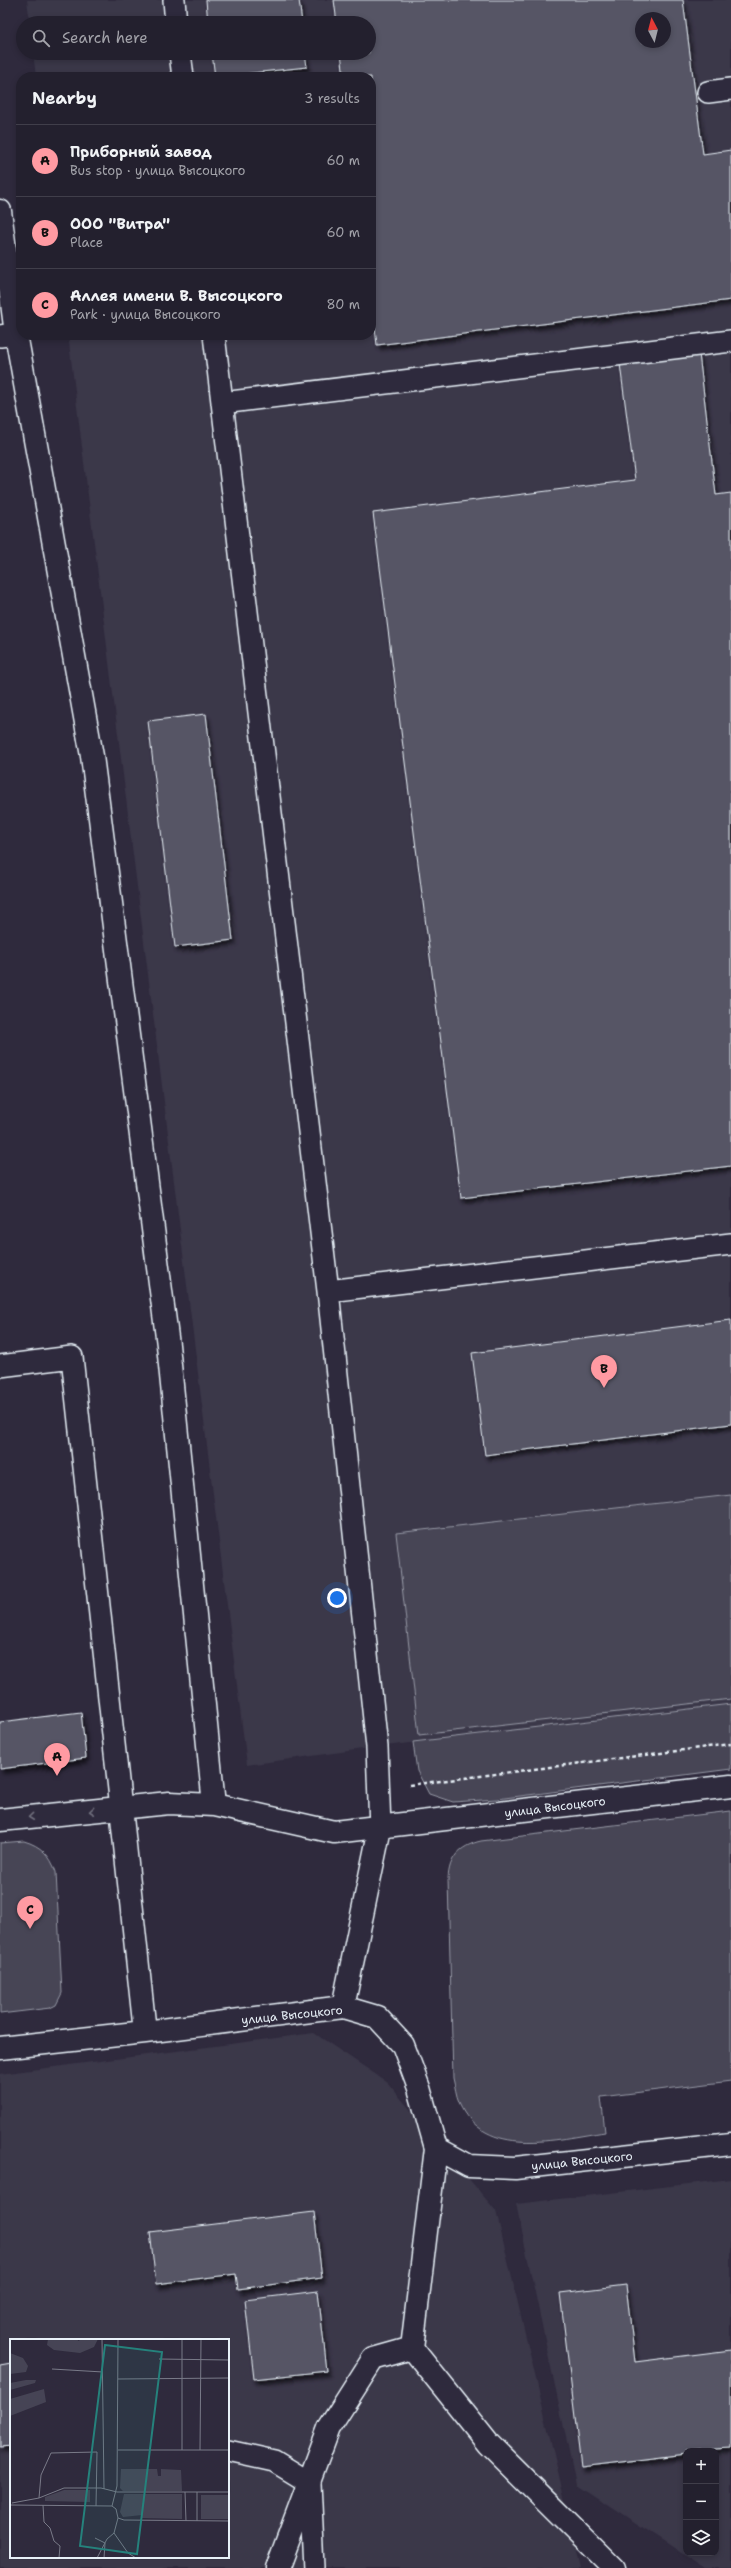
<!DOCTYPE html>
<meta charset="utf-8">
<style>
:root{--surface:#23202e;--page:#2f2d3a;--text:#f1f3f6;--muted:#a3a3aa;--line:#403e4a;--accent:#ff9aa2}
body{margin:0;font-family:"Shantell Sans",sans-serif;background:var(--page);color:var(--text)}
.controls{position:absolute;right:12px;bottom:12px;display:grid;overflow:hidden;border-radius:8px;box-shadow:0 2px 6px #0003}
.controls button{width:36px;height:36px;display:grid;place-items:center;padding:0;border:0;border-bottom:1px solid var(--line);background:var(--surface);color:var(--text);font:20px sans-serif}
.compass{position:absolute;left:635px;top:12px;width:36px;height:36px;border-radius:50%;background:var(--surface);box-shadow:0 2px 6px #0003;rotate:353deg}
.you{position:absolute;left:337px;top:1598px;width:14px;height:14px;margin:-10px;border:3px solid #fff;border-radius:50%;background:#1a73e8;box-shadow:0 0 0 6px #1a73e833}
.badge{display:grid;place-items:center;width:26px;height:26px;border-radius:50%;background:var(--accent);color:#111;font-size:13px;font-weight:700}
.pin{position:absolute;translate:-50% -33px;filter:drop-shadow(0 1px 2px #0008)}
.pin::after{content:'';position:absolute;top:21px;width:14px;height:12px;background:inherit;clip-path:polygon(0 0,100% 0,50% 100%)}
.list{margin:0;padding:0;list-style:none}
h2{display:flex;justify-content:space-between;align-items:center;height:52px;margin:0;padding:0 16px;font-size:17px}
h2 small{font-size:13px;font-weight:400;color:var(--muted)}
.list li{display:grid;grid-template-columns:26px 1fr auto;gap:12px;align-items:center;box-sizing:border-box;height:72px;padding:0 16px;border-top:1px solid var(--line)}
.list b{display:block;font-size:15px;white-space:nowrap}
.list p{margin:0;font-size:13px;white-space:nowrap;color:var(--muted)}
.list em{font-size:13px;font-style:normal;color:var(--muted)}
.icon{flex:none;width:22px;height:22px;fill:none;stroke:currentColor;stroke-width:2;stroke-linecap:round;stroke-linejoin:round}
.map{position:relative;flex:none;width:731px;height:2568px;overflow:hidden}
.search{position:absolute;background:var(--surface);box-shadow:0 2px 6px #0003;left:16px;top:16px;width:360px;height:44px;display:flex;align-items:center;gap:10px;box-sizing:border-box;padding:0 14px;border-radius:22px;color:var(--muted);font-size:15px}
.panel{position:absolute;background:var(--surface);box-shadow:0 2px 6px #0003;left:16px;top:72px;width:360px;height:268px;border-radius:16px}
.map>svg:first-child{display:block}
.built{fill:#3b3749;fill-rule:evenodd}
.green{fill:#464455;stroke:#979aa6}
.building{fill:#575565;stroke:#e8f1f8;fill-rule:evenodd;filter:url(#shadow)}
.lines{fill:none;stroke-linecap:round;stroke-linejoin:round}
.lane-casing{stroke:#e8f1f8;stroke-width:24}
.street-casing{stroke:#e8f1f8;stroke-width:25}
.path{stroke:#e8f1f8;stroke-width:2.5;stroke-dasharray:4 3;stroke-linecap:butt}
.lane{stroke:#2f2a3d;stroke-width:21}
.street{stroke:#2f2a3d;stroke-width:22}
.oneway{stroke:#70707e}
.labels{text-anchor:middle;stroke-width:4;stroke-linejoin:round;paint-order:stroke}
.street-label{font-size:12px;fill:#e8f1f8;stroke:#2f2a3d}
.inset-road{fill:none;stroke:#797a88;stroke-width:1}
.view{fill:#25827c;fill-opacity:0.15;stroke:#25827c;stroke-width:2}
.inset-edge{fill:none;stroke:#e8f1f8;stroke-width:2}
</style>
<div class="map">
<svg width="731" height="2568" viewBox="0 0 731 2568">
<defs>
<filter id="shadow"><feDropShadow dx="2.5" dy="4.5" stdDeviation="2" flood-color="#0009"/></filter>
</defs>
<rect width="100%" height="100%" fill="#2f2a3d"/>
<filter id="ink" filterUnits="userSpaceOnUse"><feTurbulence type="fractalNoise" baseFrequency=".025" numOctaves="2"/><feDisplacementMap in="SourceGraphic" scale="8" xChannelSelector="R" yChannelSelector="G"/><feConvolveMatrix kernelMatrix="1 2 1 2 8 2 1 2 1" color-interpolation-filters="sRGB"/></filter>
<g filter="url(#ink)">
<!-- built -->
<path class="built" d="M27,0H731V1704L377,1747L247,1765L68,335H371V77H36L33,53H369V23H30ZM641,18H665V42H641Z
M314,2033L387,2082L496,2211L581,2568H0V2074ZM11,2340H228V2557H11Z
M731,2179V2568H705L576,2484L516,2204ZM686,2451H716V2553H686Z"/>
<!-- green -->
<path class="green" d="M731,1495V1699L419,1735L396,1533Z
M731,1704V1769L497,1799L453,1802L429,1794L417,1771L413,1742Z
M731,1811V2081L601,2097L605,2132C557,2139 485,2160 459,2102C456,2095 455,2086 453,2078L448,1879C449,1858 459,1846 481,1841Z
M24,1841C41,1846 50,1855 56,1872L62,1993L56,2005L50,2008L0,2014V1843Z"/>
<!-- building -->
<path class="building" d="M206,0H299L302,23H208Z
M334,0H683L703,154L731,150V300L377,345L371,294V77H344L341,53H369V23H337ZM641,18H665V42H641Z
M212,53H305L307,67L215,77Z
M699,354L716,495L731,493V1166L461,1198L373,513L635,480L620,364Z
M206,714L233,940L175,947L148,721Z
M731,1320V1424L485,1455L472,1353Z
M81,1712L86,1758L0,1769V1722Z
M314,2212L322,2278L238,2289L236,2274L156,2284L150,2232Z
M626,2285L635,2362L731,2350V2448L686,2451V2454L581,2467L560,2293Z
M318,2291L327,2371L254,2379L245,2300Z
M11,2363V2445L0,2446V2365Z"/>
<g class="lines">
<defs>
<path id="lane" d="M174,0L176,23
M180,53L183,77
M708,92L731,89
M214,335L328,1291L377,1747L380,1828
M0,336L16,334
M222,403L731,341
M328,1291L731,1244
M0,1366L72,1357L121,1808
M228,2451L274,2461L310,2483L314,2568"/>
<path id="street" d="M0,211L16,334L92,756L168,1345L214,1805
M121,1808L145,2032
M0,1820L169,1803L214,1805L334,1832L731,1786
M343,2007L380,1828
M0,2048L145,2032L343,2007L377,2017L403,2045L419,2088L436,2148L469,2166L515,2168L731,2144
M412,2348L488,2443L614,2568
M277,2568L329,2428L373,2359L412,2348L436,2148"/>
</defs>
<!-- lane casing -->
<use href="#lane" class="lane-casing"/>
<!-- street casing -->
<use href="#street" class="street-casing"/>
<!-- path -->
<path class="path" d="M409,1785L731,1744"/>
<!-- lane -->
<use href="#lane" class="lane"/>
<!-- street -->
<use href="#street" class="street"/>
</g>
<!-- one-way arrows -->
<defs><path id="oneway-chevron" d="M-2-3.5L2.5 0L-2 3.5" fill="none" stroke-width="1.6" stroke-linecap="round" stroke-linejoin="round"/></defs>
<g class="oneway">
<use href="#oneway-chevron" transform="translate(92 1811) rotate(174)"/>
<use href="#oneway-chevron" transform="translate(31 1817) rotate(174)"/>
</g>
</g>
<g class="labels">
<!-- street labels -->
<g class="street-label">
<text transform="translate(555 1807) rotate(-7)" y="4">улица Высоцкого</text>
<text transform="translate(292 2015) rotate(-6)" y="4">улица Высоцкого</text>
<text transform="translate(582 2161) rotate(-6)" y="4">улица Высоцкого</text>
</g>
</g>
<!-- overview -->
<g transform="translate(10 2339)">
<rect width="219" height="219" fill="#2f2a3d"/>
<path d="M38,0H66L69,2L70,0H88L84,8L70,14L44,11L37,6ZM0,14L13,19L18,27L16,33L0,35ZM16,41H26L25,44L0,51V44ZM34,50L36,63L0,77V60ZM111,130H147L148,137H151V130L171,131L172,152H113L110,149ZM54,151H80V163L35,162V158ZM114,155H172V180L132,179V176L113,178L110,173ZM191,156H219V180H191Z" fill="#464455"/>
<path class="inset-road" d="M92,0L94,150M172,0V111M149,20L219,21M42,30L93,33M108,40L219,39M108,111H219M190,111L191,0M175,153L176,182M187,153V182M29,159L31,136L41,114L87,113L86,167M2,164L29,159L54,149H91L107,153H219M0,166L102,167L106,170L108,179L114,181L219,182M33,166L34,183L40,189L44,202L50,207L49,219M102,167L107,147L108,0M104,194L118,214L126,219M85,199L95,204L94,219M87,219L97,200L104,194L108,179"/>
<path class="view" d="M95,6L152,13L127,215L70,207Z"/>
<rect width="219" height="219" class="inset-edge"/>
</g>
</svg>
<div class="controls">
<button>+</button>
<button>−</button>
<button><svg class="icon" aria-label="layers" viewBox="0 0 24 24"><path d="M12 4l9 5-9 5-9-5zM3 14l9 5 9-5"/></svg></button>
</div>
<svg class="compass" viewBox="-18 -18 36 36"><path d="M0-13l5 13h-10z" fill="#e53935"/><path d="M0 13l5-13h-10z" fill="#a3a3aa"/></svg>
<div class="you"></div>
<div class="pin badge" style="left:57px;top:1776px">A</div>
<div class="pin badge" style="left:604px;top:1388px">B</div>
<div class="pin badge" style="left:30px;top:1929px">C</div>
<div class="search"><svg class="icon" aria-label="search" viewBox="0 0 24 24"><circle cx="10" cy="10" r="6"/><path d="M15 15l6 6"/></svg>Search here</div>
<section class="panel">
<h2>Nearby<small>3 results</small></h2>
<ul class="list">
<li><span class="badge">A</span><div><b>Приборный завод</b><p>Bus stop · улица Высоцкого</p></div><em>60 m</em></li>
<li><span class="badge">B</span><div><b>ООО &quot;Витра&quot;</b><p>Place</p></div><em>60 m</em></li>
<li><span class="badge">C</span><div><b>Аллея имени В. Высоцкого</b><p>Park · улица Высоцкого</p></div><em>80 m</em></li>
</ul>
</section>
</div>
